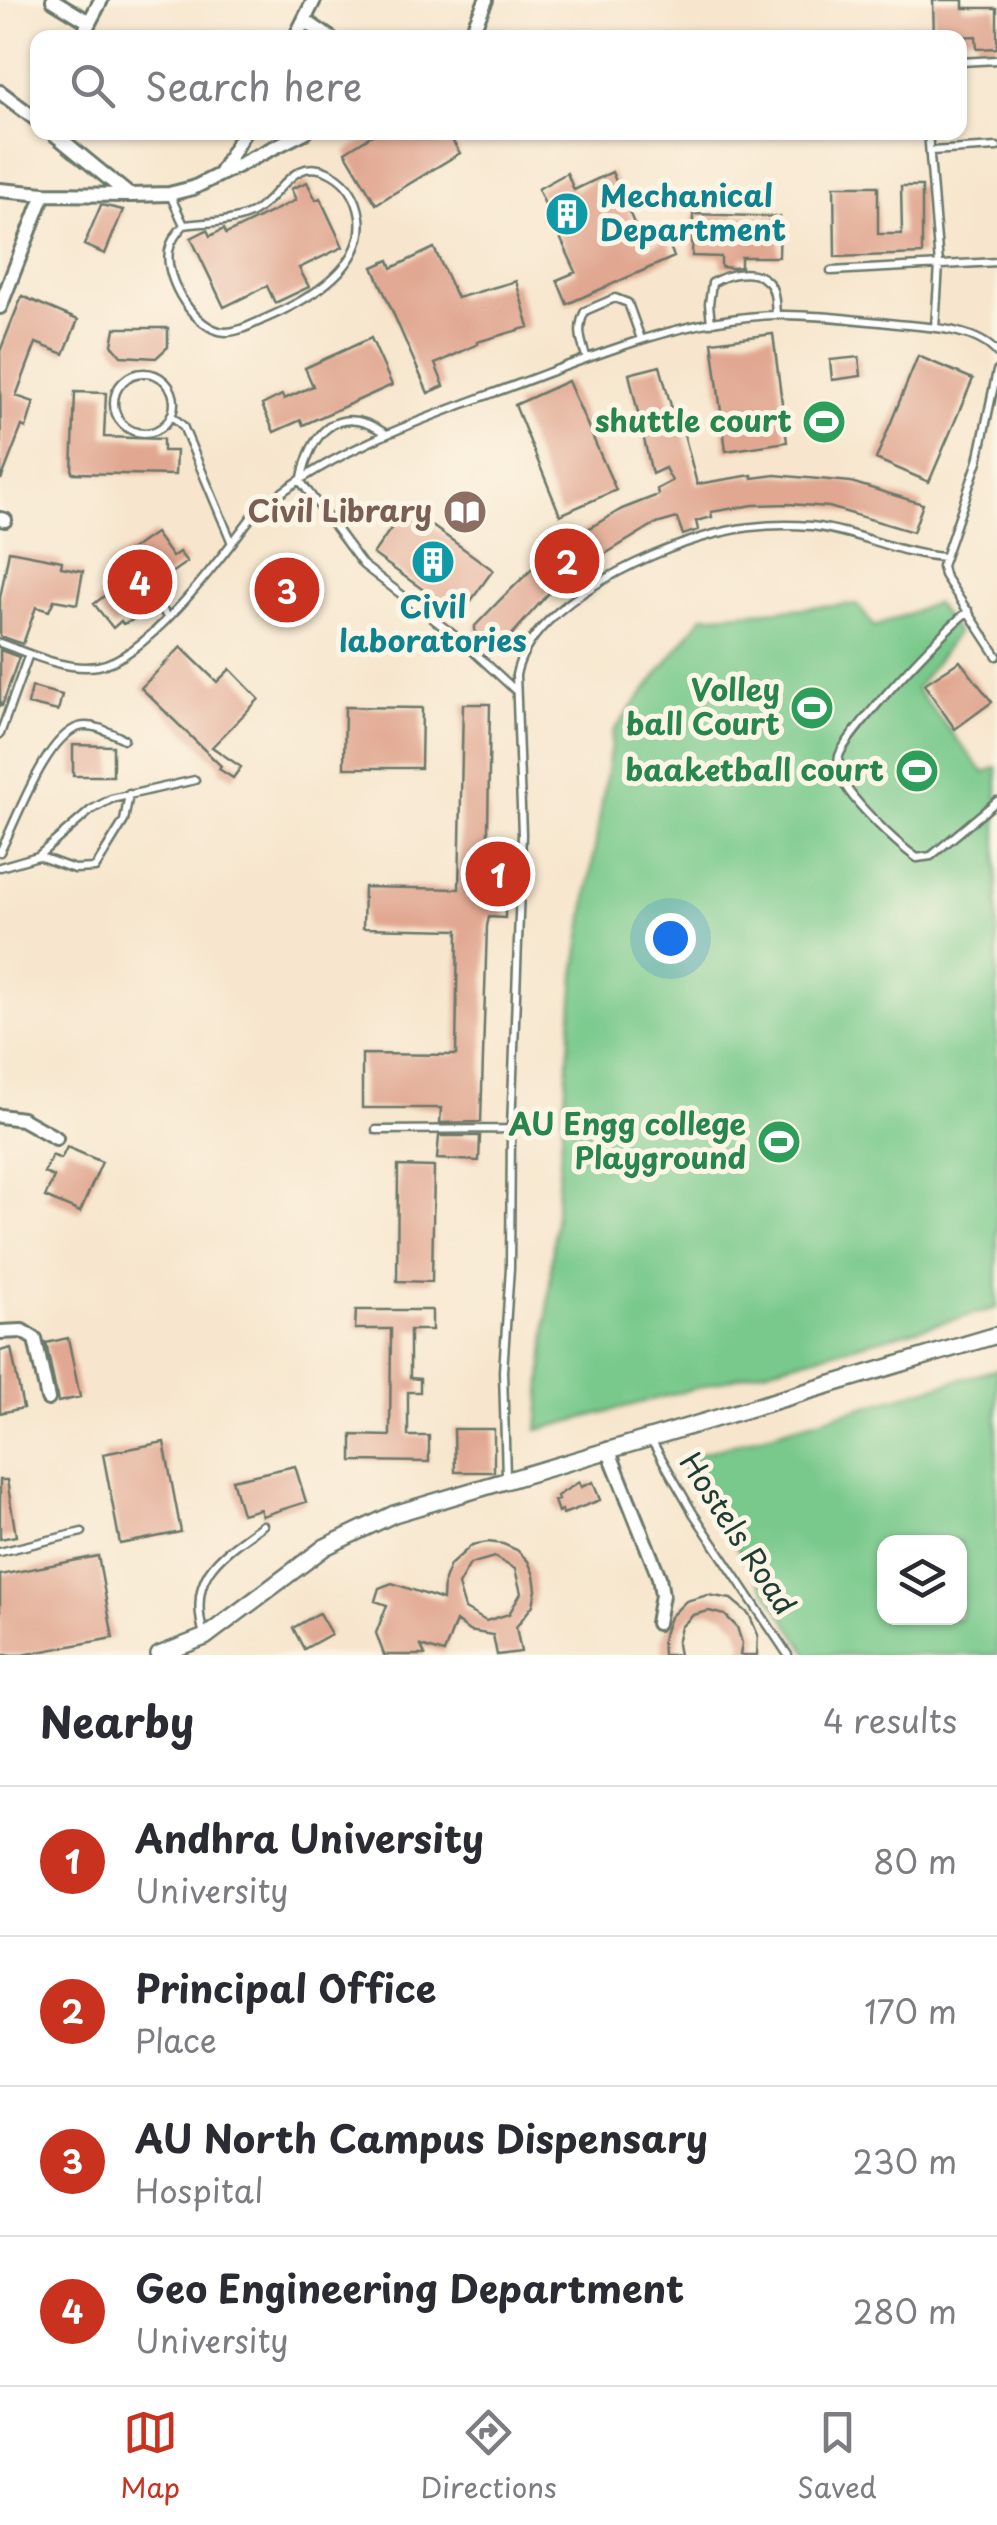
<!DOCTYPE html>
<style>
:root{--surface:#fff;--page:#f2f2f3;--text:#2b2b33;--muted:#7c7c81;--line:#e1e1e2;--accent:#c8321e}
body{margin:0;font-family:"Playpen Sans",sans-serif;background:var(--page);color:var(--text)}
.controls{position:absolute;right:30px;bottom:30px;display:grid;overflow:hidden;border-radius:20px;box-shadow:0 2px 8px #0004}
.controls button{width:90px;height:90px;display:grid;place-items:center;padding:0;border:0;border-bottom:2px solid var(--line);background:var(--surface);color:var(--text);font:50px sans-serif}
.you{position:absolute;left:670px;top:938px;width:35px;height:35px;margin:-25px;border:8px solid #fff;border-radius:50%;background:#1a73e8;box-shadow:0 0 0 15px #1a73e833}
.badge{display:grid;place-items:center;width:65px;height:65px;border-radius:50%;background:var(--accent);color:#fff;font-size:32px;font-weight:700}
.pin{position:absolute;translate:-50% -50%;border:5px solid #fff;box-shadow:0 2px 10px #0006}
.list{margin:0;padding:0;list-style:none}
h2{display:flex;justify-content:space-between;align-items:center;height:130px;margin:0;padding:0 40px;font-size:42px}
h2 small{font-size:32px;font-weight:400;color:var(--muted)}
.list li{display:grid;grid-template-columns:65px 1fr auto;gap:30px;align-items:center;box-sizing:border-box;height:150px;padding:0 40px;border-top:2px solid var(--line)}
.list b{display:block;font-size:38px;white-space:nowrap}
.list p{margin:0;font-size:32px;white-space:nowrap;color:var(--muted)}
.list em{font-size:32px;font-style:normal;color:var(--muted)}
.icon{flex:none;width:55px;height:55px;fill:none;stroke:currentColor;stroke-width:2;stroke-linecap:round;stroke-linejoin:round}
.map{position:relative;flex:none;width:997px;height:1655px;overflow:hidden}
.search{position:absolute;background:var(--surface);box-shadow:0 2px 8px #0004;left:30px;right:30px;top:30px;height:110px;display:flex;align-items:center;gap:25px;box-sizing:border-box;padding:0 35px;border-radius:20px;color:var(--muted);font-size:38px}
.sheet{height:730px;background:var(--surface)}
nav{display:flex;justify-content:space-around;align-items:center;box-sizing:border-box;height:140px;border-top:2px solid var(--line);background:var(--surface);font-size:28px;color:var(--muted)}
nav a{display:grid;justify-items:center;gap:5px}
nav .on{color:var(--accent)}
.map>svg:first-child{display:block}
.green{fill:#78c98b;stroke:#4c8360;stroke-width:2.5;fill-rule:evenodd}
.building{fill:#e1a791;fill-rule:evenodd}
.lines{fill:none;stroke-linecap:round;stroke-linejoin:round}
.service-casing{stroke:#6b786a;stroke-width:11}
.minor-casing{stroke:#6b786a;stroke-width:18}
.tertiary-casing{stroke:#6b786a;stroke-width:20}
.service{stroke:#fff;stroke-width:6}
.minor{stroke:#fff;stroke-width:12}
.tertiary{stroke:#fff;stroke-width:15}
.labels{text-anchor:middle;stroke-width:10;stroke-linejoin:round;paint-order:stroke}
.culture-label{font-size:30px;font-weight:bold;fill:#0d838f;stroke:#fcf5e5;text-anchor:start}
.leisure-label{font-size:30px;font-weight:bold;fill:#27864d;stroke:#fcf5e5;text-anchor:end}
.education-label{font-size:30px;font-weight:bold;fill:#785e54;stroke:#fcf5e5;text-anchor:end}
.street-label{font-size:30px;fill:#1f3d34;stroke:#fcf5e5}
</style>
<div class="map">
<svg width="997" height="1655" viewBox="0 0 997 1655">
<rect width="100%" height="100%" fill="#fcf5e5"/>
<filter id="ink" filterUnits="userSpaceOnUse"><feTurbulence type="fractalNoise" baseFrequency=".01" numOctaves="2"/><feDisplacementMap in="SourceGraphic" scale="20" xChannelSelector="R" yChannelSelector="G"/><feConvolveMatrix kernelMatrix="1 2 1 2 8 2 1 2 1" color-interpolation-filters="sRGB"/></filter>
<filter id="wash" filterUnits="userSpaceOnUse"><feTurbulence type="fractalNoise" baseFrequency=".0048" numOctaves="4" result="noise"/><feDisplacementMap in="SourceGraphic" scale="40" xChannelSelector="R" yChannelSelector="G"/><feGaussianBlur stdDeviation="2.25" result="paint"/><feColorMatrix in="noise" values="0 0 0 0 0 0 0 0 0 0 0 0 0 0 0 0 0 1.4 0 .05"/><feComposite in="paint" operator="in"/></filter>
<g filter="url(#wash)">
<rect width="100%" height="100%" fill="#f7e6cd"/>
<!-- green -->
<path class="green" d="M935,603L957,633L916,689L984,773L997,767V1308L538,1430L575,975L613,732L703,616L857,604L874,627Z
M997,1369V1655H809L678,1460ZM884,1542H960V1618H884Z"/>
<g id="blocks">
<!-- building -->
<path class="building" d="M933,0H963V8H997V48L977,49L976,36L934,38Z
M377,132H447L460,153L376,204L345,152Z
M612,172L645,249L667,238L674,257L567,304L557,280L576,272L538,189L567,173L574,190Z
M307,182L316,200L320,198L343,247L299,268L309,287L275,303L267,286L224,307L191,238L207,230L210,236L224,229L226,234L296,200L291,189Z
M834,186H878V234H902L901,186H922V254L835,257Z
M101,205L123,210L105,254L84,245Z
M693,214L780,217L779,257H741V267L733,268L721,267V257L692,256Z
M434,248L457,298L516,281L529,327L477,342L478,344L435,364L444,386L428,393L373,267L389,260L392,268Z
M22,296L78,320L64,354L36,343L16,396L34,402L26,428L22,426L1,480L0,351Z
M115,328H168V347L156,358L121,356L112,345Z
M773,334L787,442L726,451L712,342Z
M371,338L392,385L303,425L301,420L274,432L262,405L282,395L284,399L313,386L305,368Z
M918,356L973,379L929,482L876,459Z
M859,357L861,376L832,380L830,360Z
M660,366L676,424L681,422L697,484L752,475V478L775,475L851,482L923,504L913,532L829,507L789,504L753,505L711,512L712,517L696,521L698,530L683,535L677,518L653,525L577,571L548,594L500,648L475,631V626L501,599L536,565L581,533L622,509L658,495L657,489L672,481L665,468L652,474L629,374Z
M568,381L616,490L560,515L515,405Z
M75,392L106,393L104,437L163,439V451H176L175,475L72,473Z
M406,507L493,570L460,616L373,554Z
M155,533L172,557L179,552L187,562L152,586L128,590L141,606L138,609L141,613L131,621L123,624L121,621L113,628L94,604L118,585L106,567Z
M9,551L62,561L61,567L83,571L77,604L54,600L49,611L36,607L23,644L0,636V598Z
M284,563L313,600L291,617L262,580Z
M181,647L217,682L230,669L259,699L212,747L241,767L233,778L219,769L221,766L141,688Z
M0,650L19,657L2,706H0Z
M960,661L992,702L955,729L924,684Z
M32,687L62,695L58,711L28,704Z
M463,704H490L487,893L489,901H505V918L489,917L487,926L481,1122L440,1123L441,1108H362V1054L456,1055L458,930L363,928L364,887L459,889Z
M345,707L422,708L421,768H344Z
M73,745L113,746V776H73Z
M439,1136H480L479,1161L437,1159Z
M67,1147L102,1162L80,1212L45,1197L54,1177L44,1173L52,1155L61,1159Z
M398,1166L434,1167L432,1282L397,1281Z
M356,1310H432V1330H410V1378L420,1379V1392H408V1436H429V1462L352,1461V1435L390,1436L391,1329H355Z
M68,1338L80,1397L58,1402L46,1343Z
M11,1348L23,1408L0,1413V1351Z
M454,1429H494V1472H455Z
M164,1442L181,1532L120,1544L103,1454Z
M295,1466L306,1502L262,1516L260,1509L242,1514L232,1480Z
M0,1480H7L16,1536L0,1539Z
M579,1482L581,1487L593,1482L600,1500L563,1514L562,1510L558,1512L554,1501L558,1500L557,1496Z
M488,1542L503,1544L517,1550L528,1561L534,1575L536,1590L533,1605L516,1627L521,1652L497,1655L493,1635L469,1631L456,1621L444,1653L421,1646L425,1655H384L376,1633L387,1605L375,1601L379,1588L392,1583L443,1600L444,1580L450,1565L472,1545ZM494,1557L515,1569L521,1593L509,1614L486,1621L465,1609L458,1585L470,1564Z
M98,1556L113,1638L22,1655H0V1575Z
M708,1595L731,1599L749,1614L758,1635L757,1655H740L742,1643L737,1627L725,1615L709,1611L693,1615L681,1627L677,1644L679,1655H663L662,1640L670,1617L686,1601Z
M319,1613L331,1634L304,1649L293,1628Z"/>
</g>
</g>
<g filter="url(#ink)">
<use href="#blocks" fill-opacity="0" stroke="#6b786a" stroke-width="2.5"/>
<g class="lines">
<defs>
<path id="service" d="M960,62L997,60
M928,132L939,265L935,328
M930,151L997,147
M170,195L184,225C206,222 232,223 252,213C281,198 292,152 332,174C348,183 357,198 360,217C367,270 302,303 262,320C251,325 238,332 226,332C195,331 164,279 169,251C171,240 177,233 184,225
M831,271L997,262
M711,323L709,304L712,283C727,274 754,267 768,282C776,290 775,305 776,315
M586,356C580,339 577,327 585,311L615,298L628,303L641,339
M997,371L978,461L942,566L944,575L997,656
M114 403a30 30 0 1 1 60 0a30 30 0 1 1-60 0Z
M171,415L183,426L232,543
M385,433C336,401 310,434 301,482L363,565L463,642L515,690
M158,592L156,599L167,617
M969,611C947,625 846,734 839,756C838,760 838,768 839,772C844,795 897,844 917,858L931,856L997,801
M0,643C31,654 64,671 98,666C148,658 222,556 253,515C327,450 426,418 518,384C601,353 685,318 775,315C815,314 857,320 897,324C927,327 976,328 997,353
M0,734L29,654
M0,852C16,822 45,737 79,727C94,723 111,733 124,739
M38,856L74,869L95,868L124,821L129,794
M0,867L38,856L91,810L111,799L195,780
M376,1130L511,1129
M650,1438L693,1513L788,1655
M506,1477L503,1371L510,1268L511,1129L522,834L516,675C530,602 661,545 727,531C755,525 783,524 811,526C857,531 898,554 944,557
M0,1552L82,1532
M204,1635C187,1576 218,1557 263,1525"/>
<path id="minor" d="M53,0L89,22
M304,20L330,38
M81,38L101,0
M295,38L314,0
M469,38L486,0
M0,92L37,120
M220,174L244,132
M0,190L44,194L0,307
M44,194L129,195L52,132
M129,195L169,194L193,188L305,132
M0,519L5,520
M0,1116L22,1119L56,1138
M0,1332L22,1331L35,1339L48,1399
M608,1449L659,1577L662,1595L657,1623"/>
<path id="tertiary" d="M159,1655L205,1637L325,1547L394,1514L997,1335"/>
</defs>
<!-- service casing -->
<use href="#service" class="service-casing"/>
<!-- minor casing -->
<use href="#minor" class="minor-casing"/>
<!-- tertiary casing -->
<use href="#tertiary" class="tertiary-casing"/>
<!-- service -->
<use href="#service" class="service"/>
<!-- minor -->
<use href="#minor" class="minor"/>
<!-- tertiary -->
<use href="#tertiary" class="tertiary"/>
</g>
</g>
<!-- icons -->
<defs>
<symbol id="building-disc" viewBox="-11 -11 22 22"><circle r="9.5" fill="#0f9aa8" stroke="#fcf5e5"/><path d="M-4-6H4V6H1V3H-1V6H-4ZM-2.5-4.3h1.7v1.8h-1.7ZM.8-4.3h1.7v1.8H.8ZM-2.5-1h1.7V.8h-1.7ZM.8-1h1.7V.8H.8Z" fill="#fff"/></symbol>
<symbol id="stadium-disc" viewBox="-11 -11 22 22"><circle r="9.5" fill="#2e9e5b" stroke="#fcf5e5"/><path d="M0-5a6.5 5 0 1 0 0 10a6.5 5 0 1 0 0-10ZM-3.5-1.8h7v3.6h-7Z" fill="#fff"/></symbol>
<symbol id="library-disc" viewBox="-11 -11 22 22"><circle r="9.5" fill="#8d6e63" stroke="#fcf5e5"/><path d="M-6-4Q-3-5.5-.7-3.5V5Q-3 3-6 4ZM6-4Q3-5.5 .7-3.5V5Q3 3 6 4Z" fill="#fff"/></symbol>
</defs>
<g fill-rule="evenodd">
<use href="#building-disc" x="542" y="189" width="50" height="50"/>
<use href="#stadium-disc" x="799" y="397" width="50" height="50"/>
<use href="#library-disc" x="440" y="487" width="50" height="50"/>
<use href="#building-disc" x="408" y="537" width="50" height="50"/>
<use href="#stadium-disc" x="787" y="683" width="50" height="50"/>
<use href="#stadium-disc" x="892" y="746" width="50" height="50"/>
<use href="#stadium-disc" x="754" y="1117" width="50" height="50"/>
</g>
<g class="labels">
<!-- culture labels -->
<g class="culture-label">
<text x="600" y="207">Mechanical<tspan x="600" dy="34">Department</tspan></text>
<text x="433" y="618" text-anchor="middle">Civil<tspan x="433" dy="34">laboratories</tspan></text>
</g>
<!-- leisure labels -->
<g class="leisure-label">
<text x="792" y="432">shuttle court</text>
<text x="780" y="701">Volley<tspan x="780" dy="34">ball Court</tspan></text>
<text x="884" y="781">baaketball court</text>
<text x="746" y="1135">AU Engg college<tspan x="746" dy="34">Playground</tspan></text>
</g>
<!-- education labels -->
<g class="education-label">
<text x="432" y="522">Civil Library</text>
</g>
<!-- street labels -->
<g class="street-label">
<text transform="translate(737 1534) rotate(57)" y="10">Hostels Road</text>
</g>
</g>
</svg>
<div class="controls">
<button><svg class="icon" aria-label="layers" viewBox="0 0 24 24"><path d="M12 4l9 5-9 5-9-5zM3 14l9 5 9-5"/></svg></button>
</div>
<div class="you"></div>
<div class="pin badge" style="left:498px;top:874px">1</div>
<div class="pin badge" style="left:567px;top:561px">2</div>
<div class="pin badge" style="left:287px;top:590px">3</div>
<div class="pin badge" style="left:140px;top:582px">4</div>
<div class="search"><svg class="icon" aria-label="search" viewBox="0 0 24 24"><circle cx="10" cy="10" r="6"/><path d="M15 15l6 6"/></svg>Search here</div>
</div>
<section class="sheet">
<h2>Nearby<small>4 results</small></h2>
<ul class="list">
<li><span class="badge">1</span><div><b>Andhra University</b><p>University</p></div><em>80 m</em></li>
<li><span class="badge">2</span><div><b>Principal Office</b><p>Place</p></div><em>170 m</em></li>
<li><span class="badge">3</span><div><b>AU North Campus Dispensary</b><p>Hospital</p></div><em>230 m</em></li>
<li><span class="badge">4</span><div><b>Geo Engineering Department</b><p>University</p></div><em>280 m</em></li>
</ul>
</section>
<nav>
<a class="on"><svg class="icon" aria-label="map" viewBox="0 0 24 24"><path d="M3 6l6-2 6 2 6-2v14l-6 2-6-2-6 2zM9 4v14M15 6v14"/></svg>Map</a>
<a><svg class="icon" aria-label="directions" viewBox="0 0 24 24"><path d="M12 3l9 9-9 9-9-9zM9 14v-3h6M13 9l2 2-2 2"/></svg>Directions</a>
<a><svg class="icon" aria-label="saved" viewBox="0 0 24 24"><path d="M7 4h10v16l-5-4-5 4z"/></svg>Saved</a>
</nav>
